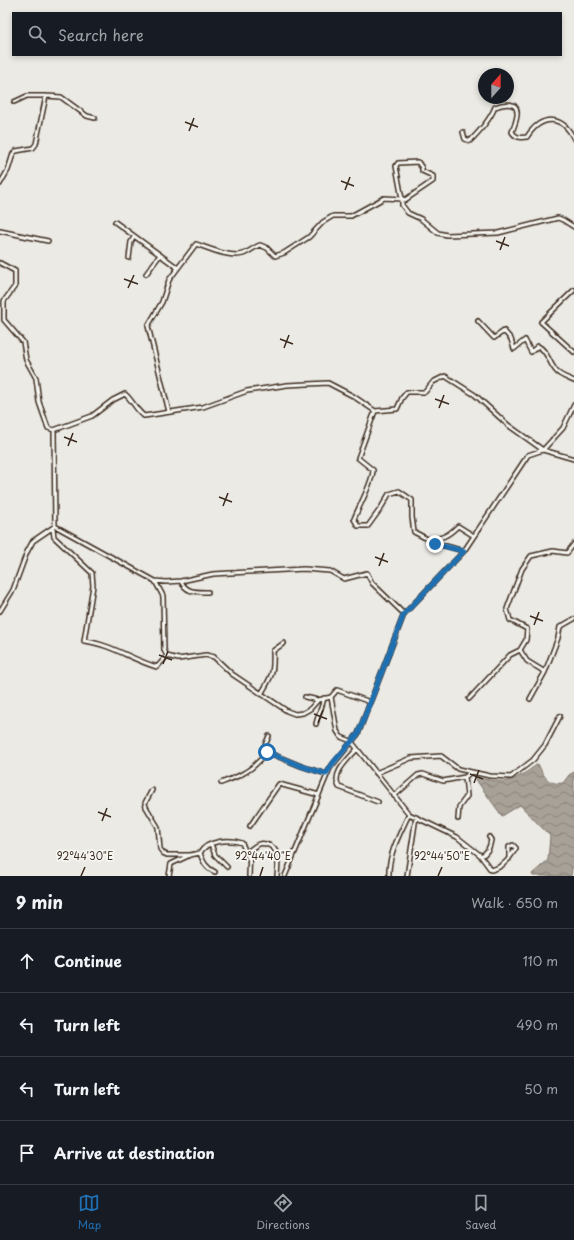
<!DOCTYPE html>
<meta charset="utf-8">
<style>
:root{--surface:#171b24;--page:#242831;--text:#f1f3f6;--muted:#9ea1a6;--line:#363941;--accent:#1f6fb2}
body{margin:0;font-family:"Playpen Sans",sans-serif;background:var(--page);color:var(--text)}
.compass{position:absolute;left:478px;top:68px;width:36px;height:36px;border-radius:50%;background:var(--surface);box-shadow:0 2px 6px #0003;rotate:21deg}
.stop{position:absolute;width:12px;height:12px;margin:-9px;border:3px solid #1f6fb2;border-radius:50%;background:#fff}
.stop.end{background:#1f6fb2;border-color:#fff;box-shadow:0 1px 4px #0008}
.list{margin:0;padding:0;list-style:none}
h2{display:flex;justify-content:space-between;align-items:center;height:52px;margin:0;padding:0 16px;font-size:17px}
h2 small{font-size:13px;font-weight:400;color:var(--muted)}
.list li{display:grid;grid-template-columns:26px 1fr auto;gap:12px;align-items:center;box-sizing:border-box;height:64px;padding:0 16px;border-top:1px solid var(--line)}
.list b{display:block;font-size:15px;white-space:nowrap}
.list em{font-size:13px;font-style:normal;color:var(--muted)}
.icon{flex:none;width:22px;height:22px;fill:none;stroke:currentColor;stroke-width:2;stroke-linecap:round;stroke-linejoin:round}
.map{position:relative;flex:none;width:574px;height:876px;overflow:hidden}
.search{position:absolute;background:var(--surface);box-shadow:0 2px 6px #0003;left:12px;right:12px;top:12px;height:44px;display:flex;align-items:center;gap:10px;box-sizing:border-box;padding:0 14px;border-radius:0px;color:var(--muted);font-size:15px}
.sheet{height:308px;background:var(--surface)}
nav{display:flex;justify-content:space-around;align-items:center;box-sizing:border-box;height:56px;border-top:1px solid var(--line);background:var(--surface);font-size:11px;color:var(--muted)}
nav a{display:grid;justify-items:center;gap:2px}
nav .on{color:var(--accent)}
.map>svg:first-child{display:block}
.water{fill:url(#water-waves);stroke:#7c7167}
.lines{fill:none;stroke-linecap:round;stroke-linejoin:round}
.street-casing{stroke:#3b2a1e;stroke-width:6}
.street{stroke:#f6f6f2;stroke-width:3}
.route{stroke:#1f6fb2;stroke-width:5}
.ticks{fill:none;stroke:#3b2a1e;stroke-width:1.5}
.ticks-label{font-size:10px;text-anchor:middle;fill:#3b2a1e;stroke:#f6f6f2;stroke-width:3.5;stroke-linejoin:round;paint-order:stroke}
</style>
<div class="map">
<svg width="574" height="876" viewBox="0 0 574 876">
<defs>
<pattern id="water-waves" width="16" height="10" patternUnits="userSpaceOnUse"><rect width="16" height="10" fill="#a8a198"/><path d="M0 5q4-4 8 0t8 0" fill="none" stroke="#8a837b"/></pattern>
</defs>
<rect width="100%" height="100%" fill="#ebeae5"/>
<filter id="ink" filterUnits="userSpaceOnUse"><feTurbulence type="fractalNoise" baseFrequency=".025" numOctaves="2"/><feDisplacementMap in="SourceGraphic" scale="8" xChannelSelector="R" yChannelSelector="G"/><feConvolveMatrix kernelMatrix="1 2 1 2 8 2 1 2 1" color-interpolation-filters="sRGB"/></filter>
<g filter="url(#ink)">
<!-- water -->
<path class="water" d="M538,764C544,776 547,785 563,783L569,775L574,772V857L571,876H533L532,874L548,860L550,836L520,805L502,816L474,777C507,784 510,784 538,764Z"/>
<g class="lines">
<defs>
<path id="street" d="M46,96L61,97L87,116L95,118
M463,132L465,139L470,141C480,131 490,120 495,107C502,104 517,101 517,112C518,118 514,126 512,132C516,138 520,138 527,137C541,115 562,114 574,139
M418,162L422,168V171L433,176V181L405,200L402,199L396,166L398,163Z
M0,184L8,170L13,154L16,151L33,148L36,144L46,96H27L14,102
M115,222L178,268
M0,231L48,241
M129,258L131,242L134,237
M0,263L15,271V286L4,301V320L23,342L26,360L36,378L39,402L48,428L54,430L92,416L113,400L125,394C133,401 136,410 144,416L151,415L203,407L247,391L287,385L328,383L353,396L375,411L397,409L402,398L407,392H425L433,382L445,376L475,395L508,425L543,450L574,459
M146,274L160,255
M574,290L541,322L574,352
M478,321L494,338L504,331L511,339L514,349L525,340L531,352L538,346C548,351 549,364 557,372C561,376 568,378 574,381
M375,411L358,458L373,470C373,482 359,506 354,519L358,526H368L381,508L389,494L399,491L412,500V517L414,532L435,543L464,551
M169,412L148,326L162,302L169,280L196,244C208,248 230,258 243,254C249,252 254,247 260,245L267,248L275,256L284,253L309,237L323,222L333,216H351L384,198L402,199V205L408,213L421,219L438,233L447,235L498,233L558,218L563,220L574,227
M55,526L155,581L166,582L181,581L213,574L304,569L330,571L344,579L367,573L372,583L404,614
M53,529L54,537L92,573L93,586L84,641C111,644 132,660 157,667L167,656
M429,539C442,539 449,535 458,526L474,536
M155,581L163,596L164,650L167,656L178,659L206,655L214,657L232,674L287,711L295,714L303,713L310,709L318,700L331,697L337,731L341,737L351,741L409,814C400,834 388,854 389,876
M181,581C186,593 196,592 208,592
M0,611L13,590L27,552L33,541L55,526L54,430
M520,650L527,661L545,672L530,699
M545,672L558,638L560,627L574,619
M261,694C272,676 274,673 273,651L284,643
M305,697L318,700
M331,697L337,690L370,702
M469,699L510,655L520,650L526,640L527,629L510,620L507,609L522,569L531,556L553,551L567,553L574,544
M316,724C318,715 322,707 324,698
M357,749C348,760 331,773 339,787L378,802
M262,756L263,750L269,736
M376,773L411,758L441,756L458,769L490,776L511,777L533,760L545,745L560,716
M221,783C234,778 248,773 258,762C262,759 263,755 267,752L301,766L326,774
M152,790L145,803L146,807L158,827L160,849L163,853L167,855H190L200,853C207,840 229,839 242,843L249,860
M394,796L418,775L423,774L443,781L465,777L471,772
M409,814L457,837L480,855L491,870C504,867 510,858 516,848L513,845L509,847V859
M458,819L459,807L467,796L465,777
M250,826L279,784L319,795
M211,844L215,855L227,867
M200,853C203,862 206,868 215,872
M481,856C488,853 490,847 491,840L489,837
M169,876L171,864L188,856
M249,876L250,850C255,846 259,842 266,844C281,848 278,863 277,876
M285,876L330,768L358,734L404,614L464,551L528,455L543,450L563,428L574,405
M407,876L416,817"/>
</defs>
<!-- street casing -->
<use href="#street" class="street-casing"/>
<!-- street -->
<use href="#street" class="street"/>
</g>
</g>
<g class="lines" filter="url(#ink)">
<!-- route -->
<path class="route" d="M267,752L301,766L326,774L333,763L358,734L404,614L464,551L435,544"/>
</g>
<!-- ticks -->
<path class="ticks" d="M185,122L198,127M189,131L194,118M341,181L354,186M345,190L350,177M496,241L509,246M500,250L505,237M124,279L138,284M128,288L134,275M280,339L293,344M284,348L289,335M435,399L449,404M439,408L444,395M64,437L77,442M68,446L73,433M219,497L232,502M223,506L228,493M375,557L388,562M379,566L384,553M530,616L543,621M534,625L539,612M159,655L172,660M163,664L168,651M314,714L327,719M318,723L323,710M470,774L483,779M474,783L479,770M98,812L111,817M102,821L107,808M81,876L85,867M260,876L263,867M438,876L442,867"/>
<g class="ticks-label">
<text x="85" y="860">92°44'30"E</text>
<text x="263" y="860">92°44'40"E</text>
<text x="442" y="860">92°44'50"E</text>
</g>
</svg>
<svg class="compass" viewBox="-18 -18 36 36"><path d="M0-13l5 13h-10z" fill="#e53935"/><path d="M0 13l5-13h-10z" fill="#9ea1a6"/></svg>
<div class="stop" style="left:267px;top:752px"></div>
<div class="stop end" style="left:435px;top:544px"></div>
<div class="search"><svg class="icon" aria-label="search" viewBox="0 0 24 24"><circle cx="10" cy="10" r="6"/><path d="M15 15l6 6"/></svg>Search here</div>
</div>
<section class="sheet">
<h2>9 min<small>Walk · 650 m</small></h2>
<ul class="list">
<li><svg class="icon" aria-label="ahead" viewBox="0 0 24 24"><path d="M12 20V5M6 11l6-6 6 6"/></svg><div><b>Continue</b></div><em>110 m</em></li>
<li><svg class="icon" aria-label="left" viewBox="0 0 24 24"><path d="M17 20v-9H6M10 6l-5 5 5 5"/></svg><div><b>Turn left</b></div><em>490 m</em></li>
<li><svg class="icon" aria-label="left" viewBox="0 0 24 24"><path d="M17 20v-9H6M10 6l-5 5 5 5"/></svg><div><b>Turn left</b></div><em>50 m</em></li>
<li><svg class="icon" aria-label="arrive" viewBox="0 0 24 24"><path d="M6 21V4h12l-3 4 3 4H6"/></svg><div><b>Arrive at destination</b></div></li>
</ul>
</section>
<nav>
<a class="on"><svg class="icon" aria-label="map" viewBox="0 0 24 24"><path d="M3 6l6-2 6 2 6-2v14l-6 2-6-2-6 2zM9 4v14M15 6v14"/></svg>Map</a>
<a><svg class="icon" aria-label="directions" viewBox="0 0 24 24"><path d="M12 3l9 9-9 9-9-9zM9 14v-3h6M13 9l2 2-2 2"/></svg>Directions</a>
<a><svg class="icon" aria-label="saved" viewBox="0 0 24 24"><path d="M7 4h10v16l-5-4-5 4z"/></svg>Saved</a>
</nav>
